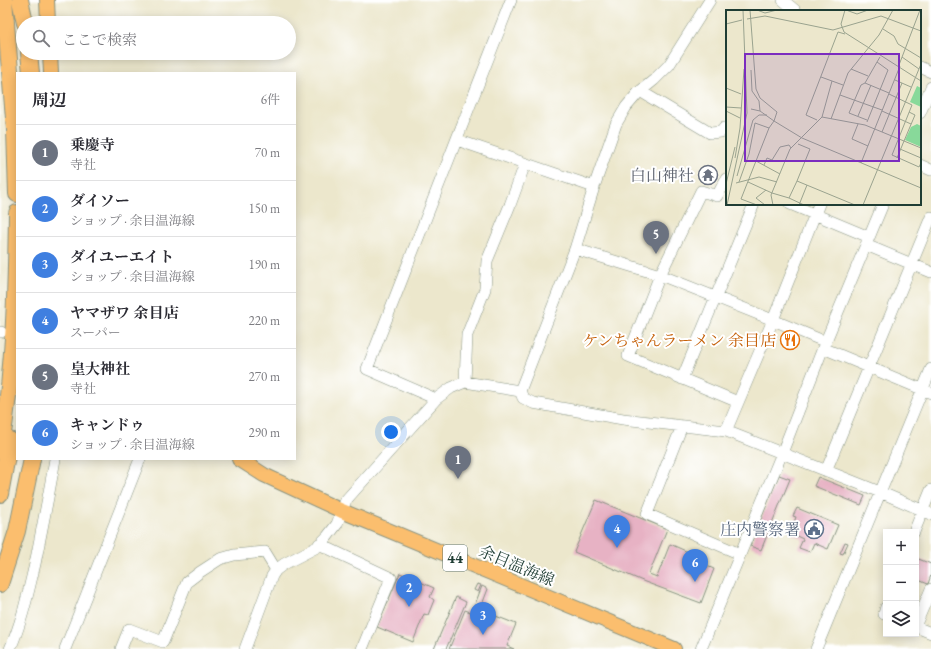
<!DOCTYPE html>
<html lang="ja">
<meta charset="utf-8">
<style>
:root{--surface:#fff;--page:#f7f7f7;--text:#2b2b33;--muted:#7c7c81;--line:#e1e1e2;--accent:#1a73e8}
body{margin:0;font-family:"EB Garamond","Noto Serif JP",serif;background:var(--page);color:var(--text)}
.controls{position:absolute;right:12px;bottom:12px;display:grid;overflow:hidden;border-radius:0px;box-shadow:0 2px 10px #0003}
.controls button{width:36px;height:36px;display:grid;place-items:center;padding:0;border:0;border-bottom:1px solid var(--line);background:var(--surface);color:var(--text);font:20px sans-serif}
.you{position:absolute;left:391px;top:432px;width:14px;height:14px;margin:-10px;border:3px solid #fff;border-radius:50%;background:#1a73e8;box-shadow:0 0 0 6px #1a73e833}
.badge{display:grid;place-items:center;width:26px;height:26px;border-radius:50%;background:var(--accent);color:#fff;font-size:13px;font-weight:700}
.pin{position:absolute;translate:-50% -33px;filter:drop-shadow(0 1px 2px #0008)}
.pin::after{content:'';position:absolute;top:21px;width:14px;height:12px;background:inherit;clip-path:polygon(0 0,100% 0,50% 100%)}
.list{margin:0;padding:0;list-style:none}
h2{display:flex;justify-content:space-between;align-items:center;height:52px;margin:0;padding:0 16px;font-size:17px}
h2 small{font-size:13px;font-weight:400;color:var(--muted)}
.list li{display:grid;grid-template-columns:26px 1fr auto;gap:12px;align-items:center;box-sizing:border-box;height:56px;padding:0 16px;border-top:1px solid var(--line)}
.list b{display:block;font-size:15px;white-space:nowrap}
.list p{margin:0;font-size:13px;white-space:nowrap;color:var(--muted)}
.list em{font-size:13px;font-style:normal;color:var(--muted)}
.icon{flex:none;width:22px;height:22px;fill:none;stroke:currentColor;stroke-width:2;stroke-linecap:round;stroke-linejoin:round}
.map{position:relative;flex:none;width:931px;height:649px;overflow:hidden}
.search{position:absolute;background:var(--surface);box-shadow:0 2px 10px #0003;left:16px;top:16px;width:280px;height:44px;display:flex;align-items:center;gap:10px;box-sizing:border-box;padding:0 14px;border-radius:22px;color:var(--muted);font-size:15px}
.panel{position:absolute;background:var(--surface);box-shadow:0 2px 10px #0003;left:16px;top:72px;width:280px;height:388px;border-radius:0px}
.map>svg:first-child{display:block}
.building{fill:#e7b2c4}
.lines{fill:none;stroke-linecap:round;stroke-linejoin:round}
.minor-casing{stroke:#869280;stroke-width:12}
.major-casing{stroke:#869280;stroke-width:16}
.highway-casing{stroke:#869280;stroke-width:18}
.minor{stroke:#fff;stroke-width:11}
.major{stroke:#fbbe6e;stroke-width:14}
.highway{stroke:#fbbe6e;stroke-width:16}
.labels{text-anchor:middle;stroke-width:4;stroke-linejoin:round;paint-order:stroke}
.shield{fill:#fff;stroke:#627771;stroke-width:1}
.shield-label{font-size:15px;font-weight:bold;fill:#1f3d34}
.worship-label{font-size:16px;fill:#5b616d;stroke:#fff;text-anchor:end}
.food-label{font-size:16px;fill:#c56008;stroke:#fff;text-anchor:end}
.service-label{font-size:16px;fill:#4e5e75;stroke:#fff;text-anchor:end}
.street-label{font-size:16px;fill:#1f3d34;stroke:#fff}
.inset-road{fill:none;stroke:#9aa38f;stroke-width:1}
.view{fill:#7b2cbf;fill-opacity:0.15;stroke:#7b2cbf;stroke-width:2}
.inset-edge{fill:none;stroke:#1f3d34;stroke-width:2}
</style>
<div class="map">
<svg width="931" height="649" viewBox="0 0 931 649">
<rect width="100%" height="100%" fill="#fff"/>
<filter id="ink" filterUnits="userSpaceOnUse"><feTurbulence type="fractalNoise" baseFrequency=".025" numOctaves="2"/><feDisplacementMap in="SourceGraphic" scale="8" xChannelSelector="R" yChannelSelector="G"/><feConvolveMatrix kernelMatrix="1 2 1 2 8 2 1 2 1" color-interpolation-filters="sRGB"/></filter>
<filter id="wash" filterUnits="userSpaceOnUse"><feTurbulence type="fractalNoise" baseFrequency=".012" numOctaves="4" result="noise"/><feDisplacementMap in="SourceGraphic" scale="16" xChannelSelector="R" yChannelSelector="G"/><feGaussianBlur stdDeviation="0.9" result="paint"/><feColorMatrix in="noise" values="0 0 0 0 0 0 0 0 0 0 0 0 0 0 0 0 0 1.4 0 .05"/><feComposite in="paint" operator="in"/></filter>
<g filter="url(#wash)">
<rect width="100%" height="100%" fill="#ece7cc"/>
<g id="blocks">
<!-- building -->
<path class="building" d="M779,475L790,479L761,550L750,546Z
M818,477L865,496L861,505L814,486Z
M596,500L667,529L649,574L657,577L670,544L688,552L686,557L714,569L701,603L645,582L574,552Z
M797,508L838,525L828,549L814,543L810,552L799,548L803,539L790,533L796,517L793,516Z
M845,542L848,543L843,554L840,553Z
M916,558L931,564V575L928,584L916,579Z
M400,573L434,588L430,597L434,600L428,615L424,614L413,642L377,627Z
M477,584L481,585L478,592L474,590Z
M482,586L488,589L480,610L474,607Z
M456,597L466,602L446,649H434Z
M465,610L481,616L483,611L516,624L507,646L514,649H449Z"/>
</g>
</g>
<g filter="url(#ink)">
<use href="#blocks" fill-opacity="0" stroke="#869280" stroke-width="1"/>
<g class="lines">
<defs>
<path id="minor" d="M710,0L669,65L654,80L638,93L626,107L616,124L594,187L575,249L520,391L523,398L533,403L623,419L726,431L880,492L931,514
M783,0L796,11
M920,67L931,72
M640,91L710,133L721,132L724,128L727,130
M920,113L931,87
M457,140L594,187
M920,165L931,170
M727,179H726L717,196L701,191L660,275L628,356L738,402
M790,204L869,237
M866,245L931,272
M575,249L660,275L773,320L826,342
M0,332H1
M823,348L931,393
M682,379L754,204
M465,382L467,335L485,289L487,261L510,205L525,164
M436,399L367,369L511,0
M682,426L647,514L740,554
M726,431L773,320L819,204
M826,471L931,217
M914,532L931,490
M319,544L391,578L362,649
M886,607L884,614H886
M916,624L931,589
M916,627L931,633
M10,649C22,622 28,593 35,564C42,529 49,494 55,459
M65,649L140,459
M121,649L129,629L163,642L187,582L200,572L220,559L234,555L265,552L276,570
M245,649L272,576L276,570L284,564L317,547L327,537L337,524L346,500L436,399L451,388L465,382L520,391
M701,649L782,453L823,348L883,204
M816,649L931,369"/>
<path id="major" d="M47,0L48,23
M50,53L51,73
M239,459L264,475L342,511L674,649"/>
<path id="highway" d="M4,0L15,130L17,194
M20,0L25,23
M29,53L31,73
M0,451C14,373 16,293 17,213
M0,494L10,440
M0,584L17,531L32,459"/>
</defs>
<!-- minor casing -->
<use href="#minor" class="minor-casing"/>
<!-- major casing -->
<use href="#major" class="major-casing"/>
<!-- highway casing -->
<use href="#highway" class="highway-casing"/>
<!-- minor -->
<use href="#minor" class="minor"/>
<!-- major -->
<use href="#major" class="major"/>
<!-- highway -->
<use href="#highway" class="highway"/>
</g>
</g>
<!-- icons -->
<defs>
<symbol id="temple-ring" viewBox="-11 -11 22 22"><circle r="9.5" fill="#fff" stroke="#6b7280" stroke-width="1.5"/><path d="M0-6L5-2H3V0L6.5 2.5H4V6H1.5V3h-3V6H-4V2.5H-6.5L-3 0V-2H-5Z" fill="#6b7280"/></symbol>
<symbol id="restaurant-ring" viewBox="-11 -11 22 22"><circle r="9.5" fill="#fff" stroke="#e8710a" stroke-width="1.5"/><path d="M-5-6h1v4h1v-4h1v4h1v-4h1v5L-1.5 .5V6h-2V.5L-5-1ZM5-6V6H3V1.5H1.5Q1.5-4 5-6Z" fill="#e8710a"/></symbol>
<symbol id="civic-ring" viewBox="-11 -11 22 22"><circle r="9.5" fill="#fff" stroke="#5c6f8a" stroke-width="1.5"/><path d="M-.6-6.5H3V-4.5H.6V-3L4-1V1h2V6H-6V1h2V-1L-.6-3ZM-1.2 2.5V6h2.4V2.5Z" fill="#5c6f8a"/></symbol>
</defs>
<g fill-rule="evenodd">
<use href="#temple-ring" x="697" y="164" width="22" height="22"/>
<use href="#restaurant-ring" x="779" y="329" width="22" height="22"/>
<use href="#civic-ring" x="803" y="518" width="22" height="22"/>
</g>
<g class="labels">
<!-- shield labels -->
<rect class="shield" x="443" y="545" width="24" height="26" rx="3"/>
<g class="shield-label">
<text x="455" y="563">44</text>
</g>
<!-- worship labels -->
<g class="worship-label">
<text x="694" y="181">白山神社</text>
</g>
<!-- food labels -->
<g class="food-label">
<text x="776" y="346">ケンちゃんラーメン 余目店</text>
</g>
<!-- service labels -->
<g class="service-label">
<text x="800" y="535">庄内警察署</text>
</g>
<!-- street labels -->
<g class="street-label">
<text transform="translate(517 565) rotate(23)" y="6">余目温海線</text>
</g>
</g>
<!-- overview -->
<g transform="translate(726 10)">
<rect width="195" height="195" fill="#ece7cc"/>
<path d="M191,76L195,78V97L184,92ZM191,114L195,116V137L179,130L185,117Z" fill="#88d99a"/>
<path class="inset-road" d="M24,0L30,79L34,88L51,102L48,111L76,128L195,178M31,0L39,3L51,0M119,0L115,14L118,22L195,71M120,0L131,4L142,0M21,9L39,6L107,20L155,6L195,21M0,14L16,10M157,19L168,26L172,34L195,48M176,47L193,59M173,55L194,0M125,59L142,66M25,60L26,81L33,91L34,101M95,67L117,75M169,70L185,77M139,73L151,52M0,78L15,84M163,84L186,95L166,145L193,157L195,153M114,85L156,100M0,97L15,98M25,99L34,101L48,111L43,118L15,189L31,195M0,101L14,108M156,101L185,114M132,106L145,75M96,107L106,71M105,109L122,63L153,25L167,0M91,110L80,105L112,22L119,24M141,110L123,103L135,75L139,73L163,83M141,112L162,60L151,52L154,47M132,114L126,129L142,136M156,122L176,73M178,131L189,105L183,102M174,139L195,148M9,148L14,118L18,59M171,148L178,131M30,151L54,164M135,153L174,56M38,155L41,148L46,150L54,137L63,135L65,138M11,166L27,110L33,105H41M71,171L84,139L72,134M13,172L23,144L29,113L43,118M22,172L46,183M10,173L33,167L51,172M0,174L9,137M46,183L63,188L71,171L129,195M63,188L78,195M1,195L21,103L17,0M39,195L30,188L40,180M47,195L45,185L64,139L96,107L139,115L195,138M73,195L81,175M137,195L195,54"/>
<path class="view" d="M19,44H173V151H19Z"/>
<rect width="195" height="195" class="inset-edge"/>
</g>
</svg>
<div class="controls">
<button>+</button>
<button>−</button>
<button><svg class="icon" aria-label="layers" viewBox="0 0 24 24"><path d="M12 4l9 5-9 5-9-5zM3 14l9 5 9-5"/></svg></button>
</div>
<div class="you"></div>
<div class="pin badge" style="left:458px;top:479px;background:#6b7280">1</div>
<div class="pin badge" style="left:409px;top:607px;background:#3f7fe0">2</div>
<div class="pin badge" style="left:483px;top:635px;background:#3f7fe0">3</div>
<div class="pin badge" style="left:617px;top:548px;background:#3f7fe0">4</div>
<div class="pin badge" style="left:656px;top:254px;background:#6b7280">5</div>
<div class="pin badge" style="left:695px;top:582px;background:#3f7fe0">6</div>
<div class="search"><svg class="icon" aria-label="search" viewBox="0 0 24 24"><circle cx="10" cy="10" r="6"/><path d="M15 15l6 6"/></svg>ここで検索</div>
<section class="panel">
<h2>周辺<small>6件</small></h2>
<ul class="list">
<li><span class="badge" style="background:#6b7280">1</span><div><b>乗慶寺</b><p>寺社</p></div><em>70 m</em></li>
<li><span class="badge" style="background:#3f7fe0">2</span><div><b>ダイソー</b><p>ショップ · 余目温海線</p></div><em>150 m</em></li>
<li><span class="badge" style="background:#3f7fe0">3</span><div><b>ダイユーエイト</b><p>ショップ · 余目温海線</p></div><em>190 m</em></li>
<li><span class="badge" style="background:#3f7fe0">4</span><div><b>ヤマザワ 余目店</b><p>スーパー</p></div><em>220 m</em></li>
<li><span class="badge" style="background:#6b7280">5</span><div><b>皇大神社</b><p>寺社</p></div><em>270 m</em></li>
<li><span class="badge" style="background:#3f7fe0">6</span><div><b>キャンドゥ</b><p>ショップ · 余目温海線</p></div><em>290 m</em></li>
</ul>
</section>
</div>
